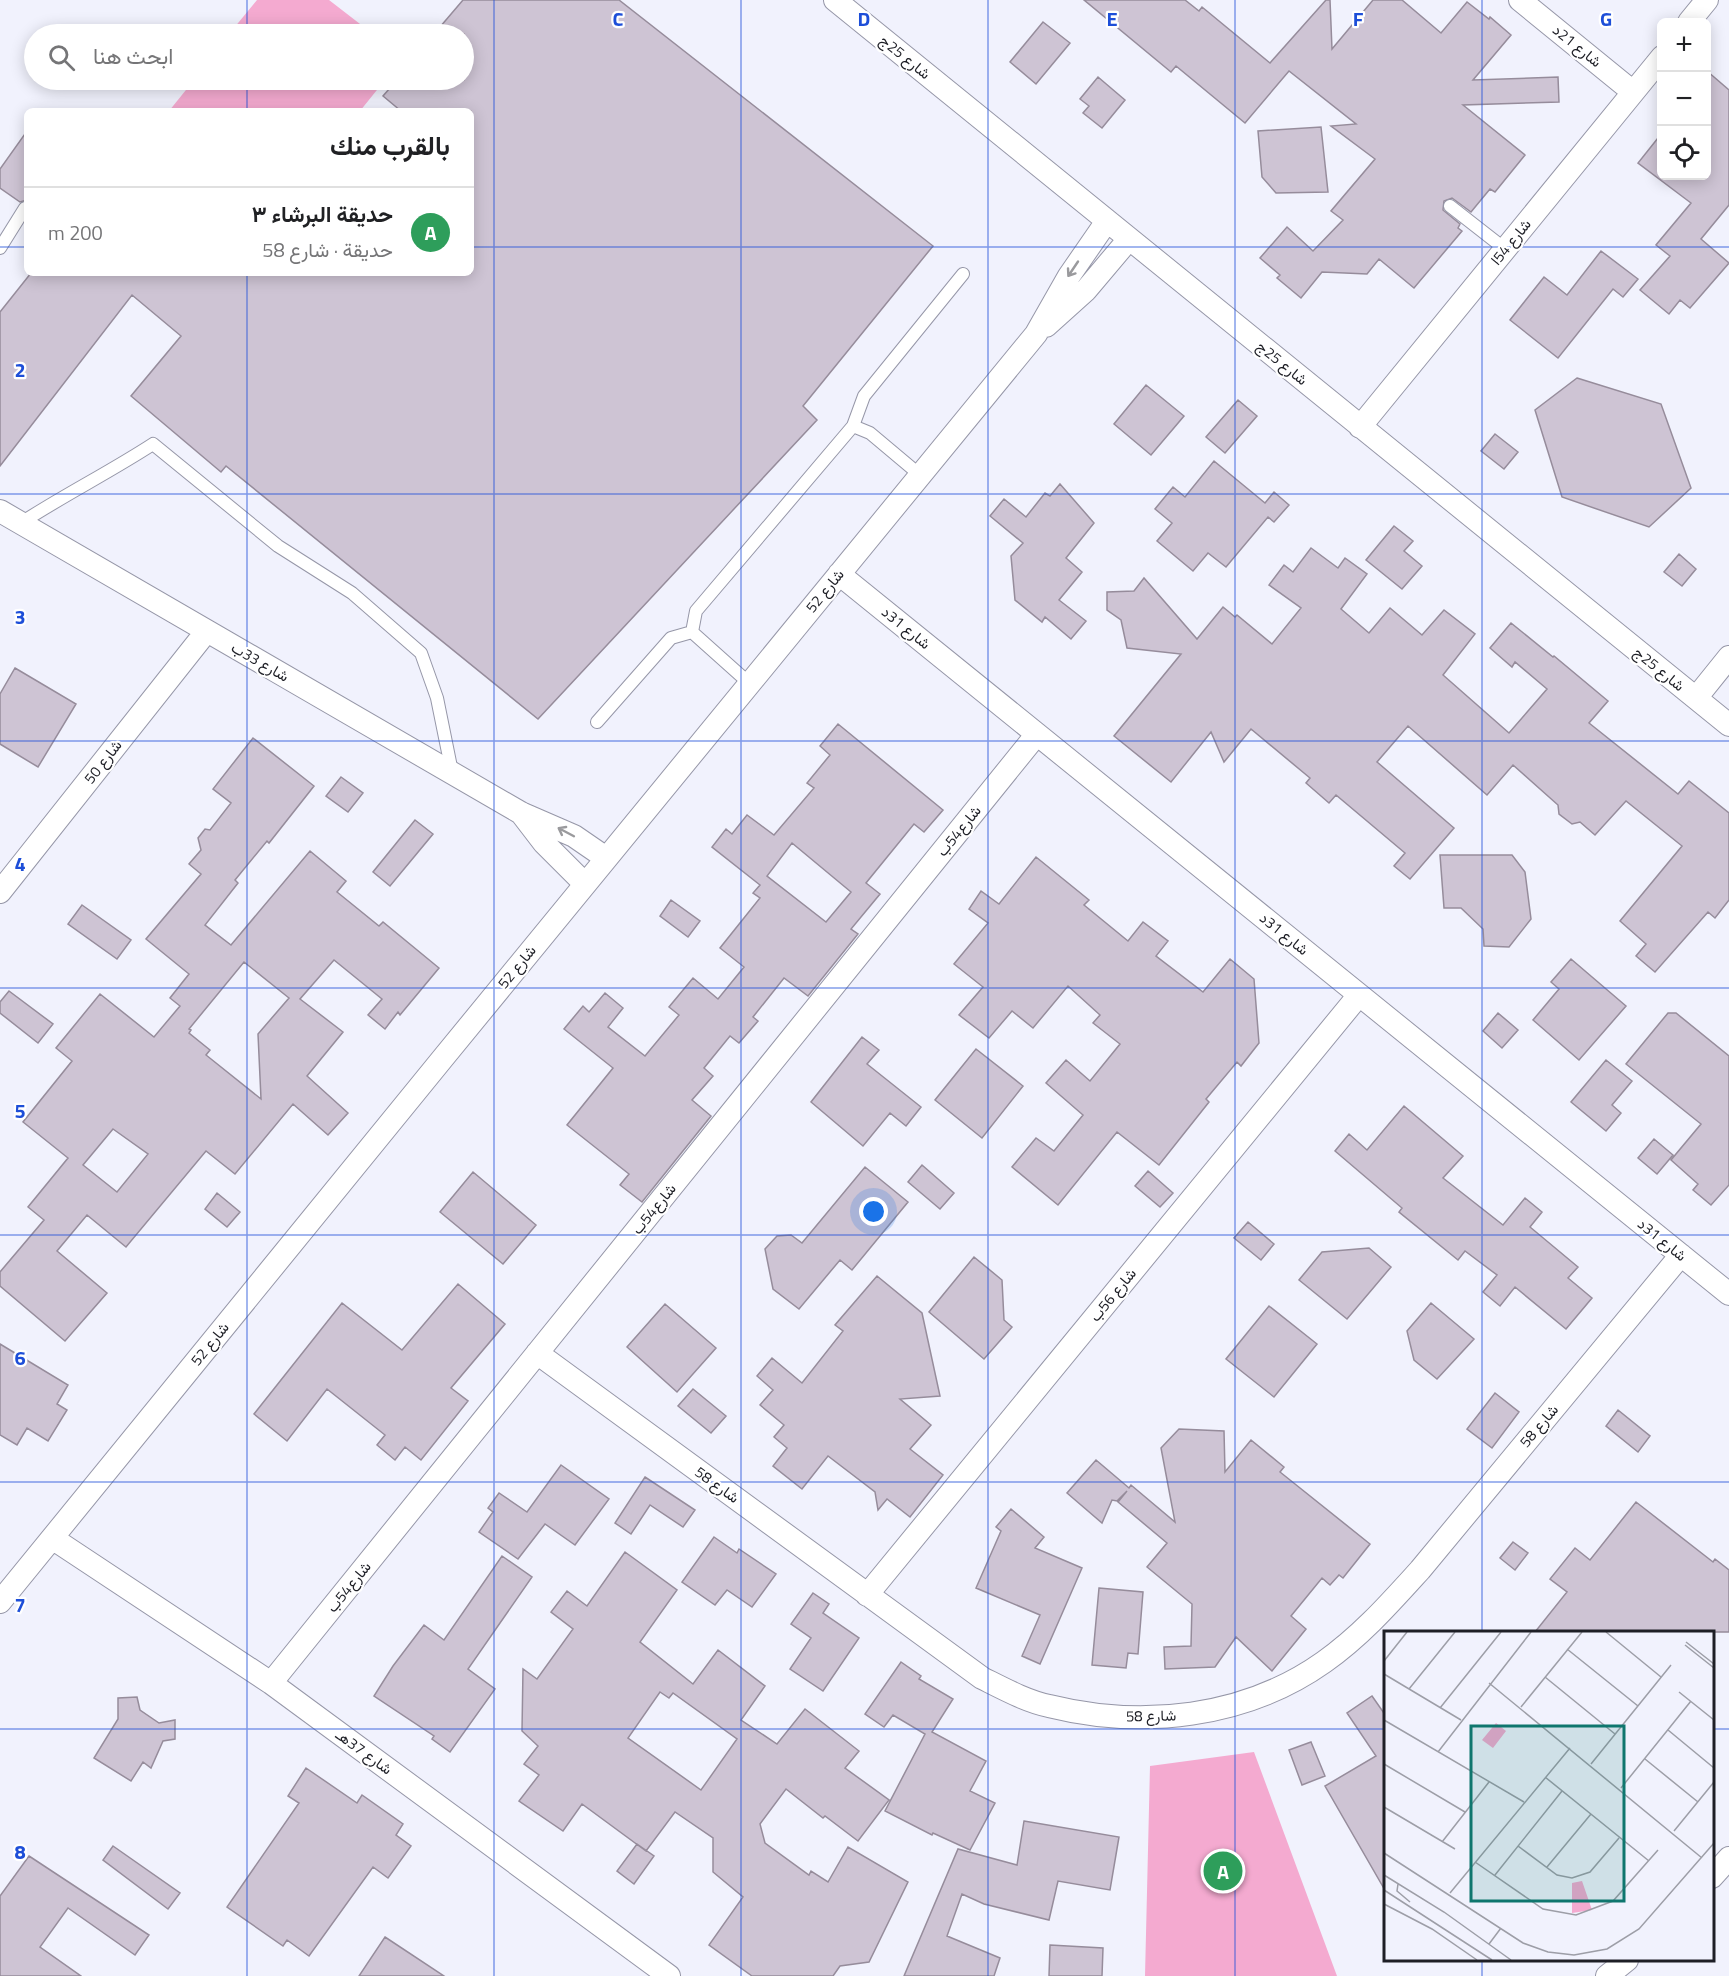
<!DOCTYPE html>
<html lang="ar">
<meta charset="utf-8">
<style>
:root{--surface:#fff;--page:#f2f2f2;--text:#202124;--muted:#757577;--line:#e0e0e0;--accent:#0f766e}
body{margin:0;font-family:"Titillium Web",Vazirmatn,sans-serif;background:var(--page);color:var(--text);direction:rtl}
.controls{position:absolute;right:18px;top:18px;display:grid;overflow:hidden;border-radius:9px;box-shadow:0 3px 15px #0003}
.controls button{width:54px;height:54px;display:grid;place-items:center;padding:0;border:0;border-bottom:2px solid var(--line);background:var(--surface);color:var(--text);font:30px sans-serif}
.you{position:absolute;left:874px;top:1212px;width:21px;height:21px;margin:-15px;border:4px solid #fff;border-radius:50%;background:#1a73e8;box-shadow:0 0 0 9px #1a73e833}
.badge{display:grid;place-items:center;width:39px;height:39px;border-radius:50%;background:var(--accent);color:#fff;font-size:20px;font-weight:700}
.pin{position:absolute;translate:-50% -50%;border:3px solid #fff;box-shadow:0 2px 6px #0006}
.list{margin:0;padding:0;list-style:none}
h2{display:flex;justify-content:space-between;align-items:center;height:78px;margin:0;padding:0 24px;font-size:26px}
h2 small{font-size:20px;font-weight:400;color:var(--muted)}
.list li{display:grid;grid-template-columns:39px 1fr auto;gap:18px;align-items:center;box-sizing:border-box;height:90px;padding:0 24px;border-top:2px solid var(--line)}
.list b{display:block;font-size:22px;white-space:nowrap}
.list p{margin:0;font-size:20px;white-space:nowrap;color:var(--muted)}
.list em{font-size:20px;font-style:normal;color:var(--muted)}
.icon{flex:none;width:33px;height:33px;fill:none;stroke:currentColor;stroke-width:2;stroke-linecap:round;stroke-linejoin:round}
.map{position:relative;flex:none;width:1729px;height:1976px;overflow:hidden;direction:ltr}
.search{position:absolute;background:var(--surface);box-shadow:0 3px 15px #0003;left:24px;top:24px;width:450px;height:66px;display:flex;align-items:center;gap:15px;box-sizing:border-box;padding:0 21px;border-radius:33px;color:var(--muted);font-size:22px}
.panel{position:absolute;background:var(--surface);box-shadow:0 3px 15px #0003;left:24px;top:108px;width:450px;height:168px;border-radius:9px;direction:rtl}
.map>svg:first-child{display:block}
.green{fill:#f4aad0}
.building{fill:#cec4d4;stroke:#968c9b;stroke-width:1.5;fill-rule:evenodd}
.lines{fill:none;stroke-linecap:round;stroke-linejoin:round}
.service-casing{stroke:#9697a8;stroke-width:14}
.minor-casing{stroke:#9697a8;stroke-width:24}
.service{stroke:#fff;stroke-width:12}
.minor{stroke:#fff;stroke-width:22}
.oneway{stroke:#9a9a9d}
.grid{fill:none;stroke:#1d4ed8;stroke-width:1.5;stroke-opacity:0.55}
.labels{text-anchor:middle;stroke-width:4.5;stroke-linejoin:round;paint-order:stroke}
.street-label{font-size:15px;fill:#1e1f26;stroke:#fff}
.inset-road{fill:none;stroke:#9d9ea7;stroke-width:1.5}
.view{fill:#0f766e;fill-opacity:0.15;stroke:#0f766e;stroke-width:3}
.inset-edge{fill:none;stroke:#1e1f26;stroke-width:3}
.grid-label{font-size:20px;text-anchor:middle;font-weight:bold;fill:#1d4ed8;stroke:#fff;stroke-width:4.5;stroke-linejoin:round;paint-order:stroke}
</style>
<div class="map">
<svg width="1729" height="1976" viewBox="0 0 1729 1976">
<rect width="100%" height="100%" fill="#f1f2fd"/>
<!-- green -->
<path class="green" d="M257,0H329L373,34H229Z
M194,80H385L360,111H169Z
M1254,1752L1337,1976H1145L1150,1766Z"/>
<!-- building -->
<path class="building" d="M463,0H619L933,246L803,406L817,420L538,719L226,466L221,472L131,396L181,336L132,295L0,466V312L31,273H471V111H401L383,96L397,80H464V34H434Z
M1084,0H1185L1199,11L1202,7L1270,63L1326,0H1330L1332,49L1373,0H1402L1441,33L1467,2L1489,19L1490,17L1511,35L1473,80L1558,77L1559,102L1463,105L1525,155L1495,192L1490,189L1471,212L1452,198L1444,201L1443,210L1460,224L1458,228L1462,231L1414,288L1379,259L1367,274L1322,272L1301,298L1277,278L1280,275L1260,258L1287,227L1313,251L1343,220L1331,211L1375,159L1331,126L1356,124L1289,71L1245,123L1176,66L1171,72Z
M1043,22L1070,43L1036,84L1010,62Z
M1707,71L1729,90V205L1701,239L1729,263L1690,308L1680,300L1669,314L1640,290L1670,256L1656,245L1691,203L1638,163L1662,133V176H1707Z
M1098,77L1125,100L1102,128L1083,113L1089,106L1080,99Z
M1321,127L1328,192L1276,193L1262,177L1258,131Z
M27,131V200L20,202L0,188V169Z
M1601,251L1638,279L1623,297L1613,289L1558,358L1510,320L1544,277L1567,295Z
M1577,378L1661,404L1691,488L1649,527L1562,497L1535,410Z
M1146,385L1184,416L1151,455L1114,424Z
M1238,400L1257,416L1225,453L1206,437Z
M1495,434L1518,452L1504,469L1481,451Z
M1214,461L1265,503L1274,492L1289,505L1274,522L1268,517L1226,567L1208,553L1193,571L1157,541L1172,523L1155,509L1173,487L1185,497Z
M1060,484L1094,523L1066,558L1082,572L1059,600L1086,621L1071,639L1045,617L1042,622L1015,600L1011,556L1023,543L990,516L1004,499L1026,517L1045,493L1050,496Z
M1394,526L1413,541L1404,551L1422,566L1402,589L1366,560Z
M1311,548L1338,568L1345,558L1367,574L1341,609L1369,633L1390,608L1422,635L1444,610L1475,634L1443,675L1509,733L1547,689L1515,662L1512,667L1490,648L1511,623L1553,657L1554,656L1608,701L1589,723L1678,794L1689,781L1729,813V900L1715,918L1708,912L1655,972L1636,956L1646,944L1620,921L1682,846L1626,801L1595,835L1580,822L1572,824L1559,814L1558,805L1513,765L1487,795L1408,726L1377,762L1454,828L1410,879L1394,866L1405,853L1336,795L1329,803L1306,783L1310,778L1251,729L1224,762L1211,732L1171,782L1114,736L1181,654L1127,648L1121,620L1107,610V592L1134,591L1144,578L1197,639L1223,607L1235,617L1237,615L1272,644L1301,608L1269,585L1284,565L1293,572Z
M1679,554L1696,569L1682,586L1664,572Z
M15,668L76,704L38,767L0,744V694Z
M838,724L943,810L924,832L914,824L866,883L880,894L851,929L858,934L808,996L784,978L753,1017L758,1021L739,1043L730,1036L704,1068L713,1076L692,1100L711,1116L642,1202L620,1185L629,1174L567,1125L613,1068L564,1029L583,1006L589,1012L605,993L623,1008L608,1027L645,1056L679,1015L669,1007L693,978L718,999L744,967L720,948L760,898L753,893L760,885L712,847L726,829L732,834L747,815L774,835L814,788L807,783L830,755L820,746ZM792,843L851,892L826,922L767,876Z
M253,738L314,786L269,843L267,841L235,880L238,883L205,925L231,945L310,851L346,881L337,892L379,926L383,922L439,968L400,1015L398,1012L385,1029L368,1015L382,999L334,960L300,999L343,1032L307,1076L348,1113L328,1135L293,1104L235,1174L206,1151L126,1247L87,1215L57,1251L107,1293L65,1341L0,1286V1272L44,1220L28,1207L68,1158L23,1122L72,1061L56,1048L100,994L154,1037L180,1006L170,998L189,974L146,939L201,874L189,864L201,850L198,838L205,829L210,830L231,803L213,789ZM244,962L289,998L258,1034L261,1099L206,1055L210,1050L189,1033L191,1030L189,1029ZM113,1129L148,1154L117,1192L83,1165Z
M341,777L363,793L348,812L326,796Z
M415,820L433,834L390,886L373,872Z
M1440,855H1512L1525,872L1531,919L1509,947L1484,946L1483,929L1461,908H1444Z
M1036,857L1089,900L1084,905L1128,941L1143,922L1168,941L1156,956L1203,992L1230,959L1254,979L1259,1043L1241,1066L1237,1062L1206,1099L1209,1102L1159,1165L1117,1132L1058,1205L1012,1167L1036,1138L1054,1151L1083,1115L1046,1083L1066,1060L1090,1081L1120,1044L1093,1023L1100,1015L1068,986L1033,1028L1012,1011L989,1038L959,1015L983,987L954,964L988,923L969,909L981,891L999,904Z
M671,900L700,921L688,937L660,916Z
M82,905L131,940L117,959L68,924Z
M1571,959L1626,1006L1579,1060L1533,1020L1559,989L1551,982Z
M9,991L53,1024L38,1043L0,1013V1002Z
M1498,1013L1518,1030L1502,1048L1483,1031Z
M1668,1013H1676L1729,1056V1185L1711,1205L1693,1190L1698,1184L1671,1160L1701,1124L1626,1064Z
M862,1037L879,1050L867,1064L921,1107L906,1126L890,1113L863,1146L811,1102Z
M976,1049L1023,1086L982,1138L935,1100Z
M1606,1060L1632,1081L1612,1105L1621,1113L1606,1131L1571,1102Z
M1404,1106L1463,1156L1443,1178L1503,1225L1525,1198L1542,1212L1530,1227L1578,1267L1568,1278L1592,1298L1566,1329L1515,1287L1500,1306L1483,1292L1497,1275L1465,1251L1458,1260L1399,1212L1402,1208L1335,1151L1349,1134L1367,1150Z
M1654,1139L1673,1155L1657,1174L1638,1158Z
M922,1165L954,1193L940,1209L908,1182Z
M865,1167L908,1202L852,1270L840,1260L799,1309L773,1289L765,1249L777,1236L791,1235L802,1243Z
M1148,1171L1173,1193L1160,1207L1135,1186Z
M473,1172L536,1225L503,1264L440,1212Z
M217,1193L240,1212L227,1227L205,1209Z
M1248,1222L1274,1244L1261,1260L1234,1238Z
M1369,1248L1391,1267L1347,1319L1299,1280L1322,1252Z
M974,1257L1002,1280L1004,1320L1012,1327L984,1359L929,1312Z
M877,1276L922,1313L940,1396L900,1399L931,1425L910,1449L943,1475L910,1517L887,1499L878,1510L875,1492L828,1456L802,1489L773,1466L787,1448L774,1437L784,1425L760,1405L773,1390L757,1376L772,1358L802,1383L843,1331L835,1325Z
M458,1284L505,1324L451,1388L468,1401L421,1460L405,1447L395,1460L377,1445L385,1435L327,1389L287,1441L254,1414L342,1303L402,1350Z
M1431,1303L1474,1339L1437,1379L1414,1360L1407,1331Z
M665,1304L716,1348L677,1392L627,1347Z
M1269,1306L1317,1344L1274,1397L1226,1359Z
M0,1344L68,1385L57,1404L67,1410L48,1441L27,1428L17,1445L0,1435Z
M693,1389L726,1416L711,1433L678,1406Z
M1495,1393L1519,1412L1492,1448L1467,1429Z
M1618,1410L1650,1436L1638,1452L1606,1426Z
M1179,1429L1224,1431L1225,1472L1251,1440L1284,1467L1280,1472L1370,1544L1343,1578L1339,1575L1330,1585L1322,1578L1291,1616L1306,1629L1272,1671L1236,1637L1215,1667L1165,1669L1164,1647L1191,1646L1192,1604L1147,1567L1167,1543L1118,1502L1127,1491L1117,1501L1112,1500L1102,1523L1067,1493L1096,1460L1129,1488L1131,1485L1175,1522L1161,1448Z
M561,1465L609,1499L575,1545L545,1524L518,1559L479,1532L493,1512L488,1508L499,1493L527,1512Z
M645,1477L695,1510L683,1527L650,1505L631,1534L615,1523Z
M1636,1502L1713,1562L1715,1559L1729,1570V1632H1535L1567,1592L1550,1579L1575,1548L1590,1560Z
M1011,1509L1044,1537L1035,1548L1082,1568L1040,1664L1022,1656L1040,1615L976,1588L1001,1531L996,1527Z
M714,1537L737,1553L739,1549L776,1574L752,1607L727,1590L715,1605L682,1582Z
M1513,1542L1528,1553L1515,1570L1500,1558Z
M625,1552L677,1590L640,1642L693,1684L718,1650L765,1686L741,1720L777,1744L805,1709L859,1751L845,1768L889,1800L858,1841L825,1816L823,1818L786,1789L760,1824L765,1843L809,1875L811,1871L828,1882L848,1847L908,1882L869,1962L840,1966L833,1976H752L709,1945L743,1897L713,1872V1838L675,1812L646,1851L582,1804L563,1831L519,1801L539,1775L524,1764L538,1746L522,1731L523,1669L537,1679L573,1629L551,1612L567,1591L587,1606ZM660,1692L669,1698L673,1693L737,1739L701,1790L628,1738Z
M502,1556L532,1577L468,1669L495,1689L450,1752L432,1739L434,1736L374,1696L393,1666L424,1625L444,1640Z
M1099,1588L1143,1592L1138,1654L1128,1653L1126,1668L1092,1665Z
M813,1593L829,1604L823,1613L859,1638L823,1691L790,1669L811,1638L791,1624Z
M901,1662L921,1676L919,1679L953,1699L932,1732L986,1761L970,1791L995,1803L970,1850L933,1833L932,1835L885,1811L925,1734L893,1715L884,1727L865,1714Z
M1372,1696L1386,1716V1892L1325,1786L1376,1756L1347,1713Z
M137,1697L140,1710L159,1723L175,1720V1739L163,1741L151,1768L143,1762L131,1781L94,1758L118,1719V1698Z
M1311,1742L1325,1776L1302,1785L1289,1750Z
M306,1768L357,1803L362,1795L403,1824L396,1835L411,1846L388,1878L373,1867L309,1956L287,1940L283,1946L227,1907L299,1803L288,1796Z
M1024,1821L1119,1837L1110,1890L1058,1881L1049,1920L984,1904L962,1894L947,1936L1000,1958L994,1976H904L958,1849L1017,1865Z
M637,1844L654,1856L634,1884L617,1871Z
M113,1846L180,1893L168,1909L103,1860Z
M29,1856L149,1935L135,1955L68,1908L40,1947L81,1976H0V1896Z
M385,1937L444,1976H359Z
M1050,1945L1103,1948L1102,1976H1049Z"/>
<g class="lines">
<defs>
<path id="service" d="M1450,206L1505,249
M0,248L25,208
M853,426L864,396L963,274
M21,523C64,495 110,472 153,444L278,546L352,593L421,653L437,698L452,772
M749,683L692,632L696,611L853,426L870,433L920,475
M597,722L671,638L692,632"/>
<path id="minor" d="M835,0L1729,725
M1520,0L1633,92
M1689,22L1707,0
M1046,326L1086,290L1129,239
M1360,427L1662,57
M0,511L521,813L574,836L606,858
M839,574L1729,1294
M1696,698L1729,657
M521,813L544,843L585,884
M0,892L206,632
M537,1353L982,1678C1004,1689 1026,1701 1049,1706C1142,1729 1245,1718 1324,1662C1361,1636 1390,1603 1420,1570L1681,1255
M52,1538L271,1683L669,1976
M867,1595L1359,995
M0,1602L443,1058L1036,334L1069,276L1107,221
M271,1683L1037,734
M1712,1877L1729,1858
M1607,1976L1627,1960"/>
</defs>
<!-- service casing -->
<use href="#service" class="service-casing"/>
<!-- minor casing -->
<use href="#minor" class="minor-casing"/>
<!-- service -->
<use href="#service" class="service"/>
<!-- minor -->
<use href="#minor" class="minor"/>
</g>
<!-- one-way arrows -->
<defs><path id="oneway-shaft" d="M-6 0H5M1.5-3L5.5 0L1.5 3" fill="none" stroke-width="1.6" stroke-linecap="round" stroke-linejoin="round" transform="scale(1.5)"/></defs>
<g class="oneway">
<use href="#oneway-shaft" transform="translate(1073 269) rotate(124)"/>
<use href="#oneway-shaft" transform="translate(566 832) rotate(-152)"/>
</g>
<!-- grid -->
<path class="grid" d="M247,0V34M494,0V1976M741,0V1976M988,0V1976M1235,0V1976M1482,0V1632M247,80V111M0,247H27M471,247H1729M247,273V1976M0,494H1729M0,741H1729M0,988H1729M0,1235H1729M0,1482H1729M0,1729H1386M1712,1729H1729M1482,1960V1976"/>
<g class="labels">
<!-- street labels -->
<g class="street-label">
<text transform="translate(1577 46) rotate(39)" y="5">شارع 21د</text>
<text transform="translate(905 57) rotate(39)" y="5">شارع 25ج</text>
<text transform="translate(1511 242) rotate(-51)" y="5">شارع 54ا</text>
<text transform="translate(1282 363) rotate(39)" y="5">شارع 25ج</text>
<text transform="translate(825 591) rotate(-51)" y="5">شارع 52</text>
<text transform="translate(906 628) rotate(39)" y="5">شارع 31د</text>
<text transform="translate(260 662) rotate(30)" y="5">شارع 33ب</text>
<text transform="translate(1659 669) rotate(39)" y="5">شارع 25ج</text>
<text transform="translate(103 762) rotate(-52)" y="5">شارع 50</text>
<text transform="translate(959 831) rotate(-51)" y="5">شارع54ب</text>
<text transform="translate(1284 934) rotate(39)" y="5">شارع 31د</text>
<text transform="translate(517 967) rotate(-51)" y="5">شارع 52</text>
<text transform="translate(654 1209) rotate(-51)" y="5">شارع54ب</text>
<text transform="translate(1662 1240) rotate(39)" y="5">شارع 31د</text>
<text transform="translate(1113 1295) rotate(-51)" y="5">شارع 56ب</text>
<text transform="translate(210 1344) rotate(-51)" y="5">شارع 52</text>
<text transform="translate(1539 1426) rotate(-50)" y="5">شارع 58</text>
<text transform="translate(717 1485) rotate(36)" y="5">شارع 58</text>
<text transform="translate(349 1587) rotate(-51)" y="5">شارع54ب</text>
<text transform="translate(1151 1716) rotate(-1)" y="5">شارع 58</text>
<text transform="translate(364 1752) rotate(36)" y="5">شارع 37هـ</text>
</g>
</g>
<!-- overview -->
<g transform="translate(1384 1631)">
<rect width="330" height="330" fill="#f1f2fd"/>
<path d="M112,92L122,100L109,117L98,109ZM198,250L208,279L188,282V252Z" fill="#f4aad0"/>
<path class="inset-road" d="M222,1L277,46M302,11L330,33M301,14L330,37M183,18L254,75M0,30L23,1M0,43L77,89M161,46L231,103M105,52L318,227M25,58L71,1M295,61L330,89M137,76L198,1M56,77L117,1M0,89L140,171M284,99L330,137M54,121L147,1M261,128L314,171M0,133L81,181M207,133L287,34M161,146L265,230M237,157L307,70M0,176L71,218M290,200L330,151M58,211L105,151M134,215L173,244L188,247L206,241L235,207M0,222L139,312L164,321L190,324L223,318L255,298L330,212M91,231L159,278L192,284L229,270L274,219M163,236L207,183M0,244L60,281L127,329M111,244L178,160M14,253L13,260L26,271M0,259L108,329M66,262L186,117M0,273L48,298L93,329M105,313L117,297"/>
<path class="view" d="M87,95H240V270H87Z"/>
<rect width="330" height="330" class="inset-edge"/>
</g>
<g class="grid-label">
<text x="618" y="26">C</text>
<text x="864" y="26">D</text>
<text x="1112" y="26">E</text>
<text x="1358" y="26">F</text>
<text x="1606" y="26">G</text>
<text x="20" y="377">2</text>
<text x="20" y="624">3</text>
<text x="20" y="871">4</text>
<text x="20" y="1118">5</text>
<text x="20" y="1365">6</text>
<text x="20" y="1612">7</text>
<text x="20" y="1859">8</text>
</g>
</svg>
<div class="controls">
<button>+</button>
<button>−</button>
<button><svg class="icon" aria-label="locate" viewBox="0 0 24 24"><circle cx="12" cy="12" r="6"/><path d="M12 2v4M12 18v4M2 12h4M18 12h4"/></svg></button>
</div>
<div class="you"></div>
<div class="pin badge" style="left:1223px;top:1871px;background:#2e9e5b">A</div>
<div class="search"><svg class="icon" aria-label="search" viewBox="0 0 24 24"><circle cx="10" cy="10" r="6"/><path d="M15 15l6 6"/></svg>ابحث هنا</div>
<section class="panel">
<h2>بالقرب منك<small></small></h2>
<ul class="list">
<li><span class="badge" style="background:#2e9e5b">A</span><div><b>حديقة البرشاء ٣</b><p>حديقة · شارع 58</p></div><em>200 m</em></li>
</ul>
</section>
</div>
